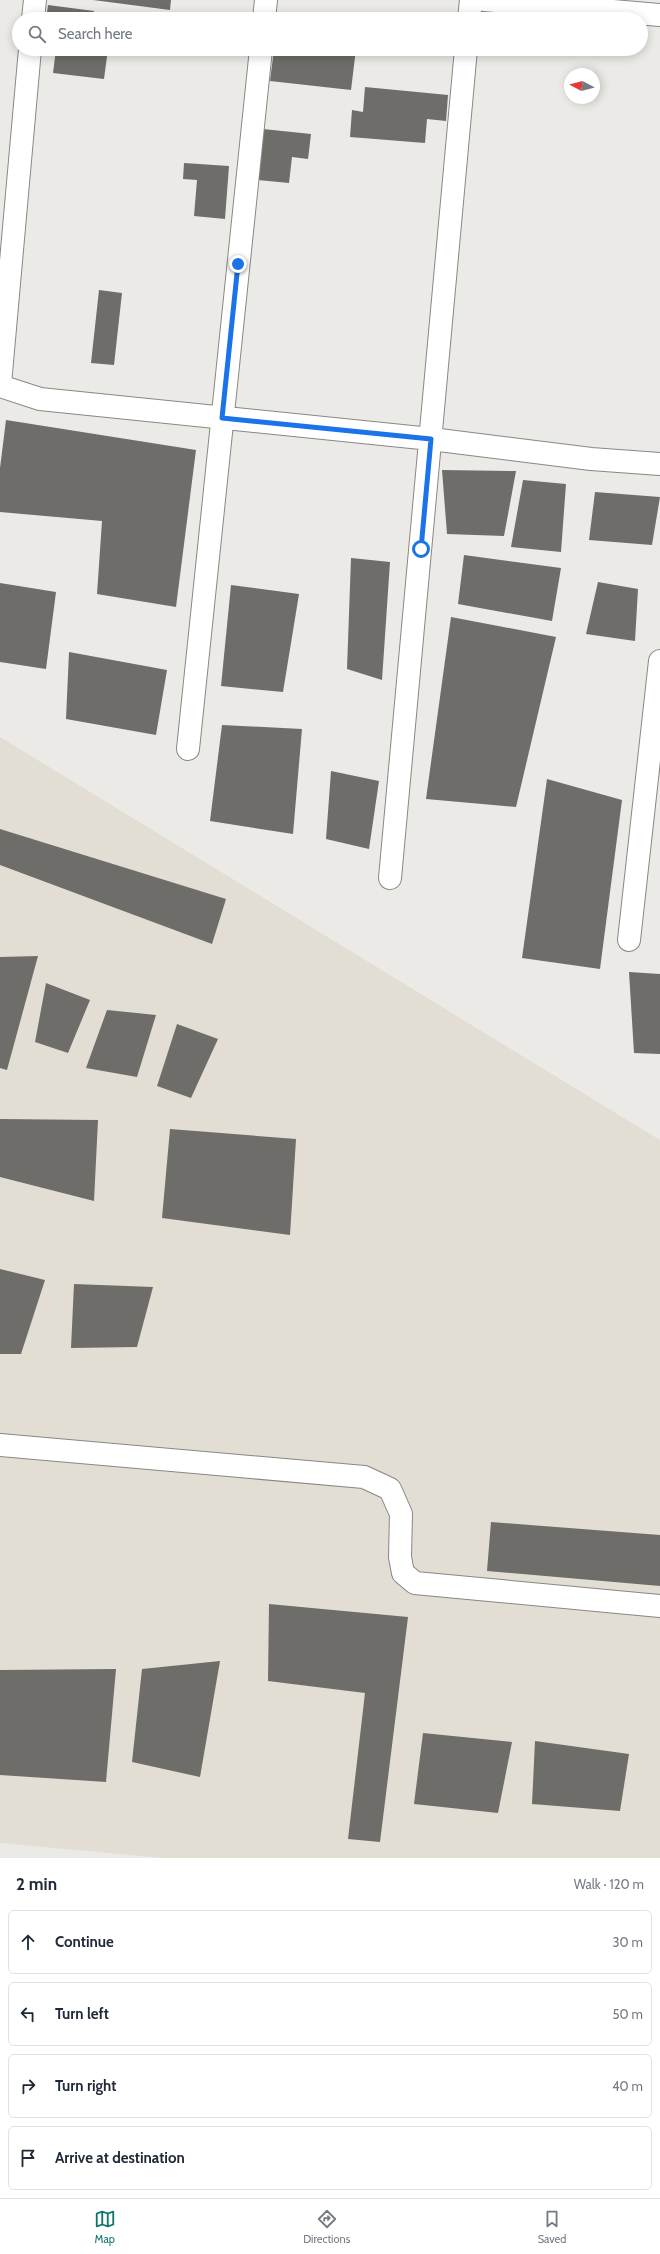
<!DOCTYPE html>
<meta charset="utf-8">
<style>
:root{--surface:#fff;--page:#f2f2f3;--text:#1f2937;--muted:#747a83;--line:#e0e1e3;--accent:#0f766e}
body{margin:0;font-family:Cabin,sans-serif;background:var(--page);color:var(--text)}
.compass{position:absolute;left:564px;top:68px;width:36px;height:36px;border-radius:50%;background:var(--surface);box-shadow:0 2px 10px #0003;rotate:277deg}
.stop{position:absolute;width:12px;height:12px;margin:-9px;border:3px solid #1a73e8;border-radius:50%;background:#fff}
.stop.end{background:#1a73e8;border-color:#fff;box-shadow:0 1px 4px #0008}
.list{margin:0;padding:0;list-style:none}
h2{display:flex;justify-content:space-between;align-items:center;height:52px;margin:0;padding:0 16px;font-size:17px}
h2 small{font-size:13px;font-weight:400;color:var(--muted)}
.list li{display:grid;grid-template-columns:26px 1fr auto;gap:12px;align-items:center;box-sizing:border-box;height:64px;margin:0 8px 8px;padding:0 8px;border:1px solid var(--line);border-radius:6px}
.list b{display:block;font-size:15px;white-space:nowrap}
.list em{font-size:13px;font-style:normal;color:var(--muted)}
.icon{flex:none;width:22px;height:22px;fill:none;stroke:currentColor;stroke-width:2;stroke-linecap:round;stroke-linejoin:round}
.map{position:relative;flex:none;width:660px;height:1858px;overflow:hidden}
.search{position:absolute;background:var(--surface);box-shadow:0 2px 10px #0003;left:12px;right:12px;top:12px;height:44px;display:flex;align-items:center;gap:10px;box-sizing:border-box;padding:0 14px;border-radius:22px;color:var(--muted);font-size:15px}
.sheet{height:340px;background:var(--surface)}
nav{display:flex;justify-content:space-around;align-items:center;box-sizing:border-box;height:56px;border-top:1px solid var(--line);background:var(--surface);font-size:11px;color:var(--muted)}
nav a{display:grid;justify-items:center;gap:2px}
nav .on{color:var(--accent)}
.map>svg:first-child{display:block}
.built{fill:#e2ded3}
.building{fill:#6e6d6a}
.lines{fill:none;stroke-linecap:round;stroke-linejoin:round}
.minor-casing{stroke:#888783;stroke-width:24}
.minor{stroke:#fff;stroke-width:22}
.route{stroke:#1a73e8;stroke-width:5}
</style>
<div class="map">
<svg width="660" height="1858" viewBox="0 0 660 1858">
<rect width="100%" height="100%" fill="#ebeae6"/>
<!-- built -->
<path class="built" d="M0,737L660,1140V1858H163L0,1843Z"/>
<!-- building -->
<path class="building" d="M93,0H171L170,10Z
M48,5L94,11L93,19H46Z
M56,49H108L104,79L53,73Z
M274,49H302V52L326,55V49H356L351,90L270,81Z
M365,87L448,95L446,121L427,119L425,143L350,137L352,110L363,112Z
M263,129L311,134L308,159L292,157L289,183L258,180Z
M184,163L229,166L225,219L194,216L197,180L183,179Z
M99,290L122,293L114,365L91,363Z
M6,420L196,450L176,607L97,594L102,521L0,512V468Z
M442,470L516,471L504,536L447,534Z
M523,480L566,484L561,552L511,547Z
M595,492L660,497L652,545L589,540Z
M464,555L561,568L552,621L458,604Z
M351,558L390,562L382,680L347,669Z
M598,582L638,589L635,641L586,634Z
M0,583L56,592L46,669L0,662Z
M231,585L299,594L283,692L221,686Z
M451,617L556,637L516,807L426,799Z
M69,652L167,670L156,735L66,719Z
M222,725L302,729L293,834L210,821Z
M331,771L379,781L369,849L326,839Z
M547,779L622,800L600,969L522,958Z
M0,829L226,899L212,944L0,865Z
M38,956L7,1070L0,1068V957Z
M629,972L660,974V1054L634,1053Z
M46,983L90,1000L68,1053L35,1042Z
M107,1010L156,1015L137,1077L86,1068Z
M177,1024L218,1039L191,1098L157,1086Z
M0,1119L98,1120L94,1201L0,1177Z
M170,1129L296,1139L290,1235L162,1218Z
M0,1269L45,1280L21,1354H0Z
M74,1284L153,1287L137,1347L71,1348Z
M491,1522L660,1535V1586L487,1571Z
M269,1604L408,1617L380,1842L348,1839L365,1693L268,1681Z
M220,1661L200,1777L132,1762L142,1669Z
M116,1669L106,1782L0,1775V1670Z
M423,1733L512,1742L498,1813L414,1804Z
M535,1741L629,1754L620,1811L532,1804Z"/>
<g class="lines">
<defs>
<path id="minor" d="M484,0L660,15
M33,19L35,0
M264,19L266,0
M469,19L471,0
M0,384L30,49
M0,386L40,399L431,439L591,459L660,464
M188,749L261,49
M390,878L466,49
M629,940L660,661
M0,1445L364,1477L390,1489L401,1514L400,1557L403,1573L415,1583L660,1606"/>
</defs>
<!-- minor casing -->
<use href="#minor" class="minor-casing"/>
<!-- minor -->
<use href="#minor" class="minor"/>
</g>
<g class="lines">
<!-- route -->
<path class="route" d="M238,264L222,418L431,439L421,549"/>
</g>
</svg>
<svg class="compass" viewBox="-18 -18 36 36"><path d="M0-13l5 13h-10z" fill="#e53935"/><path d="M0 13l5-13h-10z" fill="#747a83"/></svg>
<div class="stop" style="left:421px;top:549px"></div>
<div class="stop end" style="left:238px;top:264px"></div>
<div class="search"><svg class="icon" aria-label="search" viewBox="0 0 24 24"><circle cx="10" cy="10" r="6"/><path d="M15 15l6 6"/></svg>Search here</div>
</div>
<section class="sheet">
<h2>2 min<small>Walk · 120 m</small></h2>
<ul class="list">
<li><svg class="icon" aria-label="ahead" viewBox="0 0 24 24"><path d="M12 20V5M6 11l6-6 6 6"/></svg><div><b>Continue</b></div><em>30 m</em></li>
<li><svg class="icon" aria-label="left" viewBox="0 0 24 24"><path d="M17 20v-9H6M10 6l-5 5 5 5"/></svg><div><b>Turn left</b></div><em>50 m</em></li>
<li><svg class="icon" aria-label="right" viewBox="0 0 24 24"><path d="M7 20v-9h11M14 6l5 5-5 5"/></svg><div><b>Turn right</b></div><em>40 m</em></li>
<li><svg class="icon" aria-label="arrive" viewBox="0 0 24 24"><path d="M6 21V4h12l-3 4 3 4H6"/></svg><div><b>Arrive at destination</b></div></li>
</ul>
</section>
<nav>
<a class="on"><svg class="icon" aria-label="map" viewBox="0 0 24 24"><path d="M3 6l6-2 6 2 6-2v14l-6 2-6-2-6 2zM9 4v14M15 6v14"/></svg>Map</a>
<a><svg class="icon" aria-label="directions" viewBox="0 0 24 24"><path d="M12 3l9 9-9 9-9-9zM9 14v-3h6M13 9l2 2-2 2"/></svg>Directions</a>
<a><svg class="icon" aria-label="saved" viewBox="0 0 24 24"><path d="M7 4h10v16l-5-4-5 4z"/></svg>Saved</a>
</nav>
